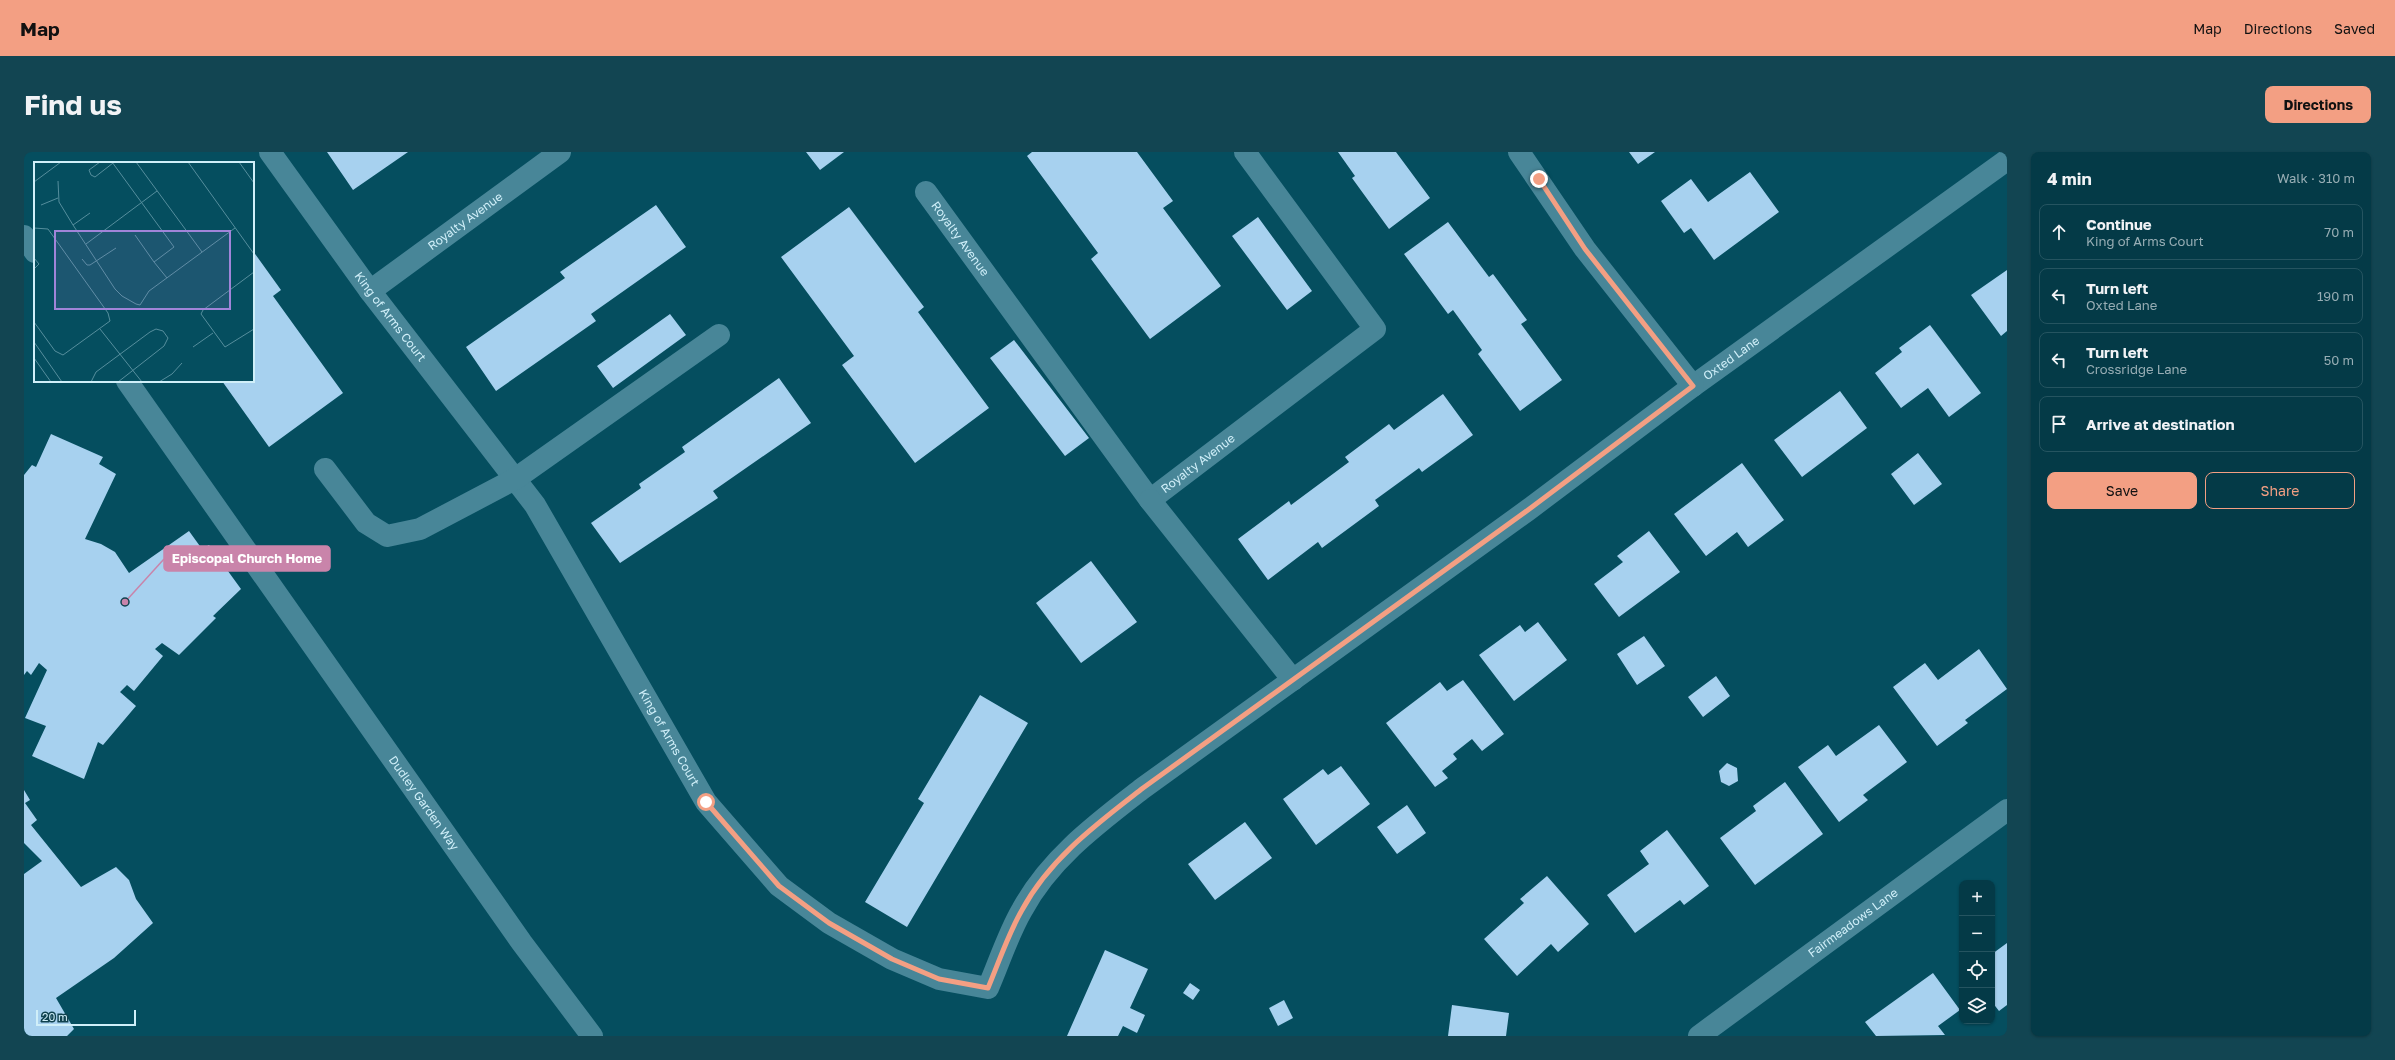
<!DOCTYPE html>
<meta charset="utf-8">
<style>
:root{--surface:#043a47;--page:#124552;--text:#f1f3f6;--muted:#97adb4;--line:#255460;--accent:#f39f83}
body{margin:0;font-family:"Golos Text",sans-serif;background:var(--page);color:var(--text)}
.controls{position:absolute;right:12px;bottom:12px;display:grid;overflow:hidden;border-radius:8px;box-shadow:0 1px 3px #0004}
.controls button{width:36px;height:36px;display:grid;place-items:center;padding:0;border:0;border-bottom:1px solid var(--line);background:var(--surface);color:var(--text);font:20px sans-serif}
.scale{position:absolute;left:12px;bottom:10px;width:100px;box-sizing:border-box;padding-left:4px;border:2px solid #d0eff9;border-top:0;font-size:11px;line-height:14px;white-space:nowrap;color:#d0eff9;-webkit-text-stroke:3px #10424f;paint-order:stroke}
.stop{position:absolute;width:12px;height:12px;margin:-9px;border:3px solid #f39f83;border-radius:50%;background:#fff}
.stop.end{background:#f39f83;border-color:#fff;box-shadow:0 1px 4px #0008}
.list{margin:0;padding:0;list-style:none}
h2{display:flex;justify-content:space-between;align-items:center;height:52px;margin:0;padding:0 16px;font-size:17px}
h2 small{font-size:13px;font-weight:400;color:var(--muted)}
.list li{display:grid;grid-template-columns:26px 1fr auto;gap:12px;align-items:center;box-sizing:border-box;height:56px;margin:0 8px 8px;padding:0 8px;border:1px solid var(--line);border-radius:8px}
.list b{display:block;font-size:15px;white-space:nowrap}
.list p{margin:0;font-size:13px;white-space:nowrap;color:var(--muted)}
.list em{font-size:13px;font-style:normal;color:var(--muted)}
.actions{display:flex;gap:8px;padding:12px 16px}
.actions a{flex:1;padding:9px 0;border:1px solid var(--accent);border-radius:8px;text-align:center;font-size:14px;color:var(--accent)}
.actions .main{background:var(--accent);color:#111}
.icon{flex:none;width:22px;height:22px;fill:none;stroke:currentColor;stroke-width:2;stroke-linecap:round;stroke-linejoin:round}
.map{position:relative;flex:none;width:1983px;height:884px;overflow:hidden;border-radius:8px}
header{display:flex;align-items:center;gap:24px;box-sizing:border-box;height:56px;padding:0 20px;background:var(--accent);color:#111}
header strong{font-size:19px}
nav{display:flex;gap:22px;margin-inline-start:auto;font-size:14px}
.intro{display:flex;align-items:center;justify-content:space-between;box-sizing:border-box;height:96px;padding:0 24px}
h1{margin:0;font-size:28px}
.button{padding:10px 18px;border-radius:8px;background:var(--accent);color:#111;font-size:14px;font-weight:700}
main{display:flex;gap:24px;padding:0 24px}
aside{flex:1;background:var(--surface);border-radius:8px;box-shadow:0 1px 3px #0004}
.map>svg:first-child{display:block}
.building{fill:#a7d1ef}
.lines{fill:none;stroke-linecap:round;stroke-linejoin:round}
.minor{stroke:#488698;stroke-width:22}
.route{stroke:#f39f83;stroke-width:5}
.labels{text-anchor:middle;stroke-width:4;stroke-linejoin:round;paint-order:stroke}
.street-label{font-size:12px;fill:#d0eff9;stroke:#10424f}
.inset-road{fill:none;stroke:#568e9d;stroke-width:1}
.view{fill:#a184d9;fill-opacity:0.15;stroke:#a184d9;stroke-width:2}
.inset-edge{fill:none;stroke:#d0eff9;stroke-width:2}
.leader{fill:none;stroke:#c984aa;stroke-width:1.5}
.callout-dot{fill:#c984aa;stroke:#10424f;stroke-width:1.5}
.callout{fill:#c984aa;stroke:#c984aa;stroke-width:1.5}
.callout-label{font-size:13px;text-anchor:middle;font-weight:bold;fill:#fff}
</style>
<header>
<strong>Map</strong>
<nav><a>Map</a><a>Directions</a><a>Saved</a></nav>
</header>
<div class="intro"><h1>Find us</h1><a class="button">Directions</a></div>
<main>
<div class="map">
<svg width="1983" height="884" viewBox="0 0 1983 884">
<rect width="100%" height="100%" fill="#054e5f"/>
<!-- building -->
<path class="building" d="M303,0H384L329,38Z
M782,0H820L796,18Z
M1008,0H1113L1149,49L1139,56L1197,134L1126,187L1067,107L1074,101L1003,4Z
M1314,0H1372L1406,46L1365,77L1328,26L1331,24Z
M1605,0H1631L1614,12Z
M1726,20L1755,60L1690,108L1667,76L1660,81L1637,49L1667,27L1684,50Z
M632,53L662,95L567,162L572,169L472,239L442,195L541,126L536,120Z
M825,55L900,155L894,160L965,256L891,311L818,213L830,204L757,105Z
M1234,65L1288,139L1263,158L1208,84Z
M1424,70L1465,125L1469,122L1503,168L1497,172L1538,228L1496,259L1454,202L1458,198L1429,158L1424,162L1380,102Z
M229,99L257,138L249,144L319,241L245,295L198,229H229Z
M1983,118V179L1977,184L1947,143Z
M646,162L662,183L589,236L573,214Z
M1906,173L1957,241L1925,265L1904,236L1877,256L1851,221L1878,200L1875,196Z
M990,188L1065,286L1041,304L966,206Z
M755,226L787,271L689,339L694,346L596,411L567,371L617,336L615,332L661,300L658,295Z
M1816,239L1843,276L1778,325L1750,288Z
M1419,242L1449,283L1398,320L1395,316L1351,348L1355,354L1298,396L1294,390L1244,428L1214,387L1265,349L1267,353L1325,310L1321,305L1365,272L1370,278Z
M27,282L79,305L75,312L92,322L61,387L77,392L91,400L105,421L165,379L178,397L185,393L217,437L189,464L192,466L155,503L138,491L131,497L139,504L110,539L103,533L96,540L112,554L79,593L74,590L60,627L8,604L22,574L1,566L23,518L15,511L7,523L3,519L0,523V323L8,313L12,315Z
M1894,301L1918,332L1890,353L1867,322Z
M1718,311L1760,368L1724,395L1713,380L1682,404L1650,362Z
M1625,379L1656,420L1595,465L1570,432L1599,410L1593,404Z
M1067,409L1113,470L1057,511L1012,451Z
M1514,470L1543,508L1490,549L1455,503L1496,473L1501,480Z
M1620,484L1641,514L1613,533L1593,502Z
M1955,497L1983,537L1941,568L1944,571L1913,594L1869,535L1901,511L1914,528Z
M1692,524L1706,544L1679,565L1664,545Z
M1439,528L1480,582L1458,599L1448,587L1429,602L1433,607L1418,619L1424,626L1411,635L1362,571L1416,530L1423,539Z
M956,543L1004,571L883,775L841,750L900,651L894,647Z
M1855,573L1883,610L1839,643L1844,648L1815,670L1774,615L1804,593L1812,604Z
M1703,611L1713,616L1714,629L1705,634L1697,630L1695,619Z
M1317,614L1346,652L1292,693L1259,647L1299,617L1304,623Z
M1761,630L1799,682L1731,733L1696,686L1732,659L1729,654Z
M0,638L6,648L1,651L13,668L7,673L57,735L92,715L105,728L112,747L129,771L90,806L32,846L50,877L43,884H0V722L18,709L0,691Z
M1383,653L1402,681L1373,702L1353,675Z
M1221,670L1248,706L1191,748L1164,712Z
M1643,678L1685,734L1660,753L1656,748L1611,781L1583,743L1625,712L1616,699Z
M1523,724L1565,772L1534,800L1527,792L1493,824L1460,787L1500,751L1496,747Z
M1983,791V853L1975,859L1968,850V802Z
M1081,798L1124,817L1106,856L1121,863L1113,881L1099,874L1094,884H1043Z
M1909,821L1936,858L1914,874L1921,883L1852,884L1841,870Z
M1166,831L1176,838L1169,848L1159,841Z
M1260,848L1269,866L1254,874L1245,856Z
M1428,853L1485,861L1482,884H1424Z"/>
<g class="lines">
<!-- minor -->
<g class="minor">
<path id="s1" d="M246,0L346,139L511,353L682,650L755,734L805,771L868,807L915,827L964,836C975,811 984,782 998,758C1026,706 1074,671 1119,636L1504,358L1669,234L1983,8"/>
<path d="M1495,0L1561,97L1669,234"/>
<path id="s2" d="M902,40L1126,348L1351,177L1221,0"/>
<path d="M0,84L11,100"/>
<path id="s3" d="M346,139L536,0"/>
<path id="s4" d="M103,229L498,791L568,884"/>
<path d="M301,317L342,371L363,384L396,377L491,327L695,183"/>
<path d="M1126,348L1269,528"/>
<path id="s5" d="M1675,884L1983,658"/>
</g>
</g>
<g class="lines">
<!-- route -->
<path class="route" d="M682,650L755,734L805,771L868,807L915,827L964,836C975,810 984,782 998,758C1026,706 1074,671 1119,636L1504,358L1669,234L1561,97L1515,27"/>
</g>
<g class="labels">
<!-- street labels -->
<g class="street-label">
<text dy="4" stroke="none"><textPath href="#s3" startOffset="118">Royalty Avenue</textPath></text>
<text dy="4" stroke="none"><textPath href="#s2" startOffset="58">Royalty Avenue</textPath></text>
<text dy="4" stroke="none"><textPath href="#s1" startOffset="204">King of Arms Court</textPath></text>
<text dy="4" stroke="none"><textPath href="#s1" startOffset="2118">Oxted Lane</textPath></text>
<text dy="4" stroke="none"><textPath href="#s2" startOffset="441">Royalty Avenue</textPath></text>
<text dy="4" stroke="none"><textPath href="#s1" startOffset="710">King of Arms Court</textPath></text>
<text dy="4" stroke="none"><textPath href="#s4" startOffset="516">Dudley Garden Way</textPath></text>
<text dy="4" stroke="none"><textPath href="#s5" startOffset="191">Fairmeadows Lane</textPath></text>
</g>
</g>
<!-- overview -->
<g transform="translate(10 10)">
<rect width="220" height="220" fill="#054e5f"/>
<path class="inset-road" d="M66,0L55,8L57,13L61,15L79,1M78,0L140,85L120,100L101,73M102,0L168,90M154,0L220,92M205,0L220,21M24,19L25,40L39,63L81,127L88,134L102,142L106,143L115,129L201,66M0,20L27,0M7,43L24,36M39,63L56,51M0,66L14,67L74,151L76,159L29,193L21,189L0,160M52,82L123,29M0,96L5,102L0,107M48,97L53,103H56L82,86M120,100L133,116M220,110L169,148L167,152L191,185L220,167M66,167L108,220M0,180L28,220M159,185L179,171M0,196L17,220M57,220L62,210L116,170L122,167L129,169L134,176L130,184L84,220M125,220L138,212L148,201"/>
<path class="view" d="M21,69H196V147H21Z"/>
<rect width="220" height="220" class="inset-edge"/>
</g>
<!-- callouts -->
<path class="leader" d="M101 450L140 407"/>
<circle class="callout-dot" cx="101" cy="450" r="4"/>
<rect class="callout" x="140" y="394" width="166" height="25" rx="4"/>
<g class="callout-label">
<text x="223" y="411">Episcopal Church Home</text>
</g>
</svg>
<div class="controls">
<button>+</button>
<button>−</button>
<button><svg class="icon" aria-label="locate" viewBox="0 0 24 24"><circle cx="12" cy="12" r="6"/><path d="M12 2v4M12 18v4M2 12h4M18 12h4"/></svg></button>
<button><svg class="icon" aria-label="layers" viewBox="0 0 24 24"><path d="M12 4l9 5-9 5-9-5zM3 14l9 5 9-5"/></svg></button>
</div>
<div class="scale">20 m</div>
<div class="stop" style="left:682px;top:650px"></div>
<div class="stop end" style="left:1515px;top:27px"></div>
</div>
<aside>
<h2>4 min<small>Walk · 310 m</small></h2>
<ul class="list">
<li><svg class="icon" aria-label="ahead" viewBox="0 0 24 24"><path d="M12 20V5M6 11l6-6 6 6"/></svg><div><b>Continue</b><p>King of Arms Court</p></div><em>70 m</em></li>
<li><svg class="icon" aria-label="left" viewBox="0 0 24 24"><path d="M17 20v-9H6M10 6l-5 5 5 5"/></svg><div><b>Turn left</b><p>Oxted Lane</p></div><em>190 m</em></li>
<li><svg class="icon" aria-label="left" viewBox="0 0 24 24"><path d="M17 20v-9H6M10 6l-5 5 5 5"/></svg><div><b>Turn left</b><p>Crossridge Lane</p></div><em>50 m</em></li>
<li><svg class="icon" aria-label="arrive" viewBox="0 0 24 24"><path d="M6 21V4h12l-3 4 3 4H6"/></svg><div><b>Arrive at destination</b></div></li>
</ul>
<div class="actions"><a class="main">Save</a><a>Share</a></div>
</aside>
</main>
